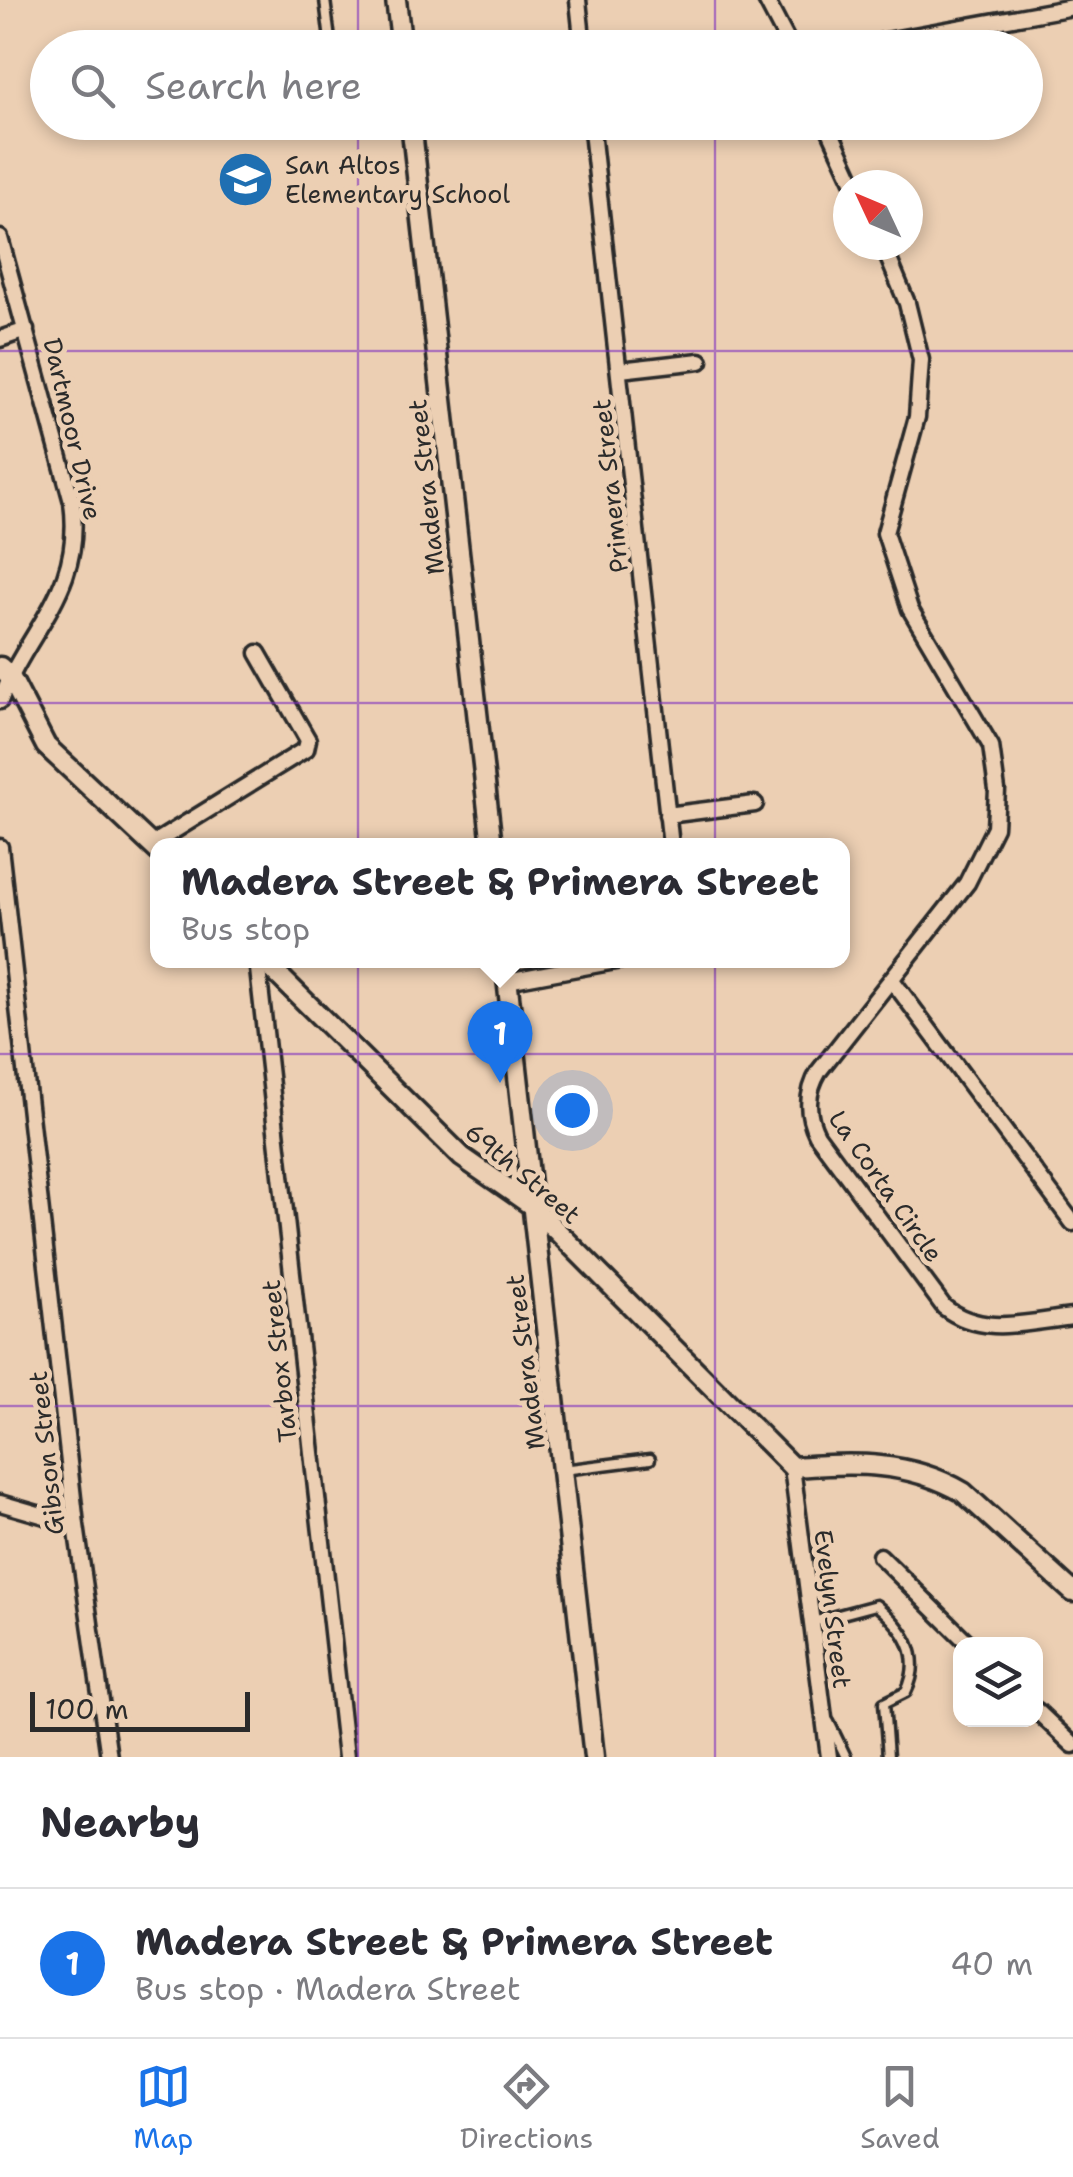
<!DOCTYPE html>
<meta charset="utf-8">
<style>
:root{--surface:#fff;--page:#f7f7f7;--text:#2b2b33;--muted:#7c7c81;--line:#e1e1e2;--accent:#1a73e8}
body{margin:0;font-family:"Shantell Sans",sans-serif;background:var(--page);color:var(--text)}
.controls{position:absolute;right:30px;bottom:30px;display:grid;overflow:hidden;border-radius:20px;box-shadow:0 5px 15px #0003}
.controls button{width:90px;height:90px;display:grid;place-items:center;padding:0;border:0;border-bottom:2px solid var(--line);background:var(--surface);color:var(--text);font:50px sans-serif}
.compass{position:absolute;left:833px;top:170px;width:90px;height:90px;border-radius:50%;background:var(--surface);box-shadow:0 5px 15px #0003;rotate:314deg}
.scale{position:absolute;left:30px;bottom:25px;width:220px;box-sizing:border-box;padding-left:10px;border:5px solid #2b2b2b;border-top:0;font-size:28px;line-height:35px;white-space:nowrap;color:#2b2b2b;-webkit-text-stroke:8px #eccfb3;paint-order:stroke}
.you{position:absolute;left:572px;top:1110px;width:35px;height:35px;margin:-25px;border:8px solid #fff;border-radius:50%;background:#1a73e8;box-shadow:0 0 0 15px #1a73e833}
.badge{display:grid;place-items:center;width:65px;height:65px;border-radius:50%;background:var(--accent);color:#fff;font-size:32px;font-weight:700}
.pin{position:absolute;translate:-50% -82px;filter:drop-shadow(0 2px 5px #0008)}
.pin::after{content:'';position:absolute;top:52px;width:35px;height:30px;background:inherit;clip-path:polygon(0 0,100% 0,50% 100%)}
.popup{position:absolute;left:150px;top:838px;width:700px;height:130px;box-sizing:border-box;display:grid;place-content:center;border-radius:20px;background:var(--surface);filter:drop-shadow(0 2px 8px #0005);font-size:32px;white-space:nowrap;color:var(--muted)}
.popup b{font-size:38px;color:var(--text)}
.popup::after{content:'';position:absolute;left:50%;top:100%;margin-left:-20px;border:20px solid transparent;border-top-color:var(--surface)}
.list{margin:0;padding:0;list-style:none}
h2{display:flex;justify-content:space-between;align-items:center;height:130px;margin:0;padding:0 40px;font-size:42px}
h2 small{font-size:32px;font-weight:400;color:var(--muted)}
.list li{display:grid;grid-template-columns:65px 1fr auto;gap:30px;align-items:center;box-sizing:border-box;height:150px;padding:0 40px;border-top:2px solid var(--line)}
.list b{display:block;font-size:38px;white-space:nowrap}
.list p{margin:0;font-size:32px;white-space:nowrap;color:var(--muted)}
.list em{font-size:32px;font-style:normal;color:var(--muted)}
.icon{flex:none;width:55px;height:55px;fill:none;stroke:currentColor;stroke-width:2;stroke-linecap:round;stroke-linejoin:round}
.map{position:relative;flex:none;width:1073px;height:1757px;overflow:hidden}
.search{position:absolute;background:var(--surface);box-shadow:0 5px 15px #0003;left:30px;right:30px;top:30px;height:110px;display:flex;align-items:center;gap:25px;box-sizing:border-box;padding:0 35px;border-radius:55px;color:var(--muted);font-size:38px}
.sheet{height:280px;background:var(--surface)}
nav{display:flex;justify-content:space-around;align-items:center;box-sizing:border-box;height:140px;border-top:2px solid var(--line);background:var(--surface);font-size:28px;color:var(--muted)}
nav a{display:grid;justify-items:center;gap:5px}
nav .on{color:var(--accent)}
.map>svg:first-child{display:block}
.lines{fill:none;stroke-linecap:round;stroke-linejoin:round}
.service-casing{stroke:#2b2b2b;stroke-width:15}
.minor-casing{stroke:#2b2b2b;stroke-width:21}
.tertiary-casing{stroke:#2b2b2b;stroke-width:25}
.service{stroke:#eccfb3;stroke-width:8}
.minor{stroke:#eccfb3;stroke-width:14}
.tertiary{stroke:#eccfb3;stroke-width:18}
.grid{fill:none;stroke:#7b2cbf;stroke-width:2.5;stroke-opacity:0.55}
.labels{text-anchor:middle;stroke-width:10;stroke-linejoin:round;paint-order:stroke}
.poi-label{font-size:25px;fill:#2b2b2b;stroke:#eccfb3;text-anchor:start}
.street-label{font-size:25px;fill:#2b2b2b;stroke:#eccfb3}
</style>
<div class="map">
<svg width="1073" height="1757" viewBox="0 0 1073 1757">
<rect width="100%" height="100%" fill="#eccfb3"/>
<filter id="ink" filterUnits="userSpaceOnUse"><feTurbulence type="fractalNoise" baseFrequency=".01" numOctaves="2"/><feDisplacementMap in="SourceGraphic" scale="20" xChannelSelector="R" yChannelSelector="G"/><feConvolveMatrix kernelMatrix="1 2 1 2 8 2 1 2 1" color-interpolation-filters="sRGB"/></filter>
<g filter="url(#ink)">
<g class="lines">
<defs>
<path id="service" d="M325,0L331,48
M563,1470L650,1459
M812,1622L876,1605C904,1628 924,1655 906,1692L884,1703L888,1757
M829,1722L846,1757"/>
<path id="minor" d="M578,0L583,48
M766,0L791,48
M848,48L1073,7
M591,122L671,846
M826,122L855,185
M0,238L72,502C84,590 29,626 0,701
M883,245L907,303L921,360L917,417L885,533L910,609L991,746L997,790L995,827L967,883L819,1071C806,1093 806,1113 817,1135L944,1307C982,1337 1028,1322 1073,1317
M0,339L26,330
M620,370L700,361
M667,815L755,804
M151,845L306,749L308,740L258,653
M0,847L76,1525L109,1757
M257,960L346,1757
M892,980L1073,1223
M507,981L621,960
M792,1467L829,1757
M0,1503L76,1525
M880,1556L969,1644
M1036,1710L1073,1745"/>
<path id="tertiary" d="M396,0L402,48
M411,122L492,846
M0,667L10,676L46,746L158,851
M263,960L462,1157L531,1205L792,1467C855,1463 907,1460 963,1492L1073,1592
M505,960L594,1757"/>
</defs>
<!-- service casing -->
<use href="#service" class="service-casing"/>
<!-- minor casing -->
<use href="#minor" class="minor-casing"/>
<!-- tertiary casing -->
<use href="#tertiary" class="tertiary-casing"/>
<!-- service -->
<use href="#service" class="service"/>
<!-- minor -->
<use href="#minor" class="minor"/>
<!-- tertiary -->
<use href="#tertiary" class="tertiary"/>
</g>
</g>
<!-- grid -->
<path class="grid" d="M358,0V48M715,0V48M358,122V1757M715,122V1757M0,351H1073M0,703H1073M0,1054H1073M0,1406H1073"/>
<!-- icons -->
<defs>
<symbol id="school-disc" viewBox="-11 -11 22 22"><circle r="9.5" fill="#1f6fb2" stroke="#eccfb3"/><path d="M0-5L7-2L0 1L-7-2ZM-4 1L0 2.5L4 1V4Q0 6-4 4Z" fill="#fff"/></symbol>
</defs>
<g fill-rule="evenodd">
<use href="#school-disc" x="214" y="148" width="63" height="63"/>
</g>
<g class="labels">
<!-- poi labels -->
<g class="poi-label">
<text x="285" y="174">San Altos<tspan x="285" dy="29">Elementary School</tspan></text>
</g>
<!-- street labels -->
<g class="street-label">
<text transform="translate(73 429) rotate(77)" y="9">Dartmoor Drive</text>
<text transform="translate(610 486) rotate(-96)" y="9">Primera Street</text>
<text transform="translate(426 487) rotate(-96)" y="9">Madera Street</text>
<text transform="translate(523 1173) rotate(40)" y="9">69th Street</text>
<text transform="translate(886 1186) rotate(55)" y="9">La Corta Circle</text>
<text transform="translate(279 1361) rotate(-96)" y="9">Tarbox Street</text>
<text transform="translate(525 1362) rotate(-97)" y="9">Madera Street</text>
<text transform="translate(46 1453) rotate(-96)" y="9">Gibson Street</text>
<text transform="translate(833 1609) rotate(83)" y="9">Evelyn Street</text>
</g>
</g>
</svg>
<div class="controls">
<button><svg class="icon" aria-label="layers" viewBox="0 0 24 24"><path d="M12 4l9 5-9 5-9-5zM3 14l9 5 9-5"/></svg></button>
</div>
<svg class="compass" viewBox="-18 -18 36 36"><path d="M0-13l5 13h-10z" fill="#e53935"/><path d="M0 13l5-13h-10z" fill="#7c7c81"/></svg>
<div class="scale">100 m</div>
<div class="you"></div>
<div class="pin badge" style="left:500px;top:1083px">1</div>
<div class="popup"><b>Madera Street &amp; Primera Street</b>Bus stop</div>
<div class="search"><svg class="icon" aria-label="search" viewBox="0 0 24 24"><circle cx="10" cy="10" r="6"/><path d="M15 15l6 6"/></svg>Search here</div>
</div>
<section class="sheet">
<h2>Nearby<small></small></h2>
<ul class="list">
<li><span class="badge">1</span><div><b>Madera Street &amp; Primera Street</b><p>Bus stop · Madera Street</p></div><em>40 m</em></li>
</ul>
</section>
<nav>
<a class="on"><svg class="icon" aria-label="map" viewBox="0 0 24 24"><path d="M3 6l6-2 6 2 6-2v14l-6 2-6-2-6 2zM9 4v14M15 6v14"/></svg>Map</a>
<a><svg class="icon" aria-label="directions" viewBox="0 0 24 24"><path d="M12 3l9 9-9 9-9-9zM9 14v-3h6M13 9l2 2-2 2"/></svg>Directions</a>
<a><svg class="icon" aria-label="saved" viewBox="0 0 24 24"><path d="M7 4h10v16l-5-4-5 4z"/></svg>Saved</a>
</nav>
